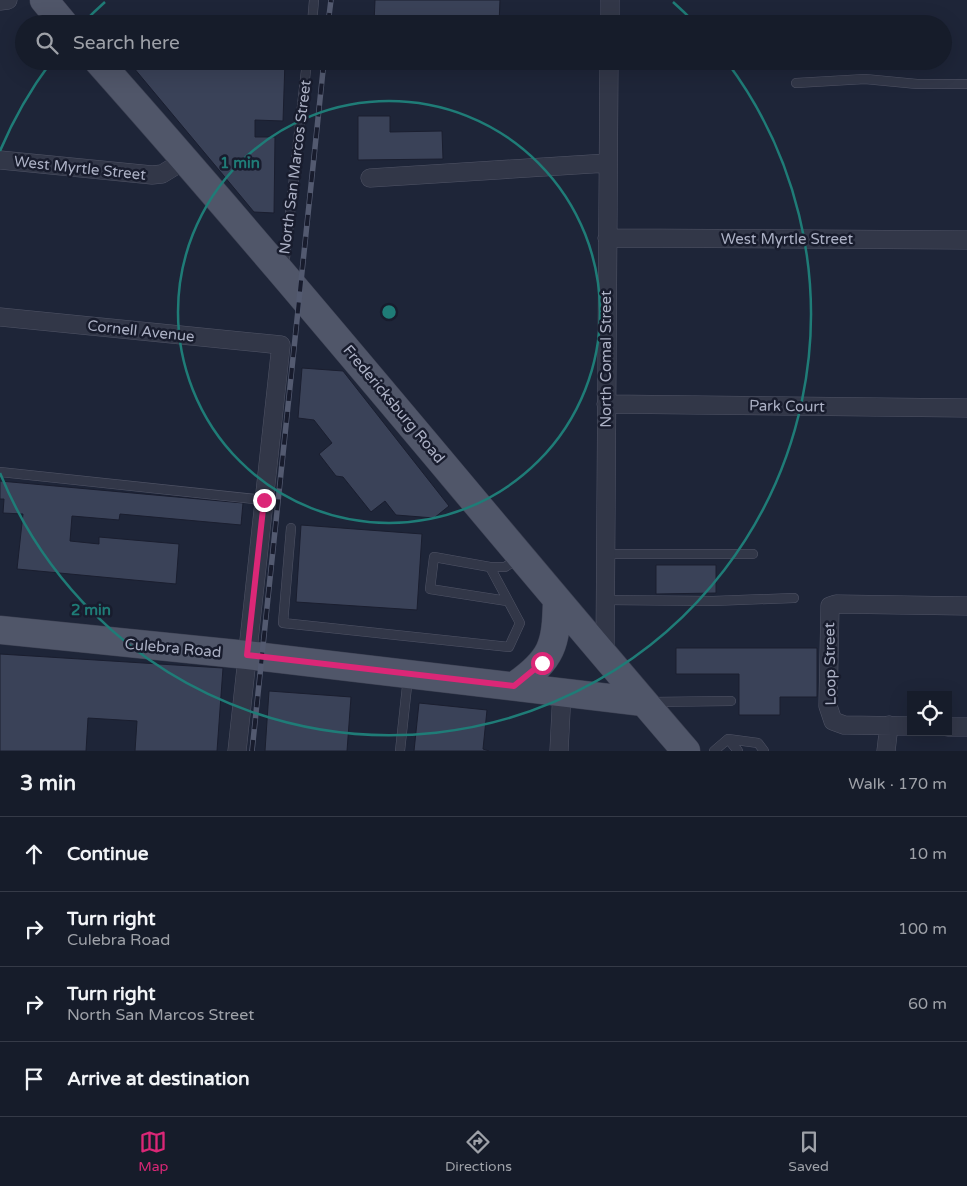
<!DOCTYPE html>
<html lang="en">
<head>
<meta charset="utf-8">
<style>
	:root { --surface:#161c2a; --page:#232936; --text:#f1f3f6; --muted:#9ea1a8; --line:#353a47; --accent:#db2777 }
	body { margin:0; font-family:"Varela Round",sans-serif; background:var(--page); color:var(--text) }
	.controls { position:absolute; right:15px; bottom:15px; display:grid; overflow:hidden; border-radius:0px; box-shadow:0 5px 20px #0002 }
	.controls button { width:45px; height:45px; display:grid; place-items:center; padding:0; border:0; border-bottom:1px solid var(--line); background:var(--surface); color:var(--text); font:25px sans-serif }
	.stop { position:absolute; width:15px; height:15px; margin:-11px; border:4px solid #db2777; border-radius:50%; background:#fff }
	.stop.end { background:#db2777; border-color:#fff; box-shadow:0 1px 5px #0008 }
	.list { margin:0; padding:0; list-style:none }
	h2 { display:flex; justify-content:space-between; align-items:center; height:65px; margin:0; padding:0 20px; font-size:21px }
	h2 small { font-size:16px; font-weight:400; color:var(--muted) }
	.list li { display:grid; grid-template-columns:32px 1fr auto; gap:15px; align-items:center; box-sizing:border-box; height:75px; padding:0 20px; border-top:1px solid var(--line) }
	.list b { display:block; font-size:19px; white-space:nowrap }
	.list p { margin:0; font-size:16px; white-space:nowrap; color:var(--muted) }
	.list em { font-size:16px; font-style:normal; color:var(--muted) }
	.icon { flex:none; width:28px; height:28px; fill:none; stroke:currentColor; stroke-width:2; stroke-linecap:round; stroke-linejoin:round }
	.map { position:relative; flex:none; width:967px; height:751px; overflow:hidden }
	.search { position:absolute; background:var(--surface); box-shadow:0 5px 20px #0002; left:15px; right:15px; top:15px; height:55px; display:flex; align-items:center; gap:12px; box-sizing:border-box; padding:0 18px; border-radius:28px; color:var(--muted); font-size:19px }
	.sheet { height:365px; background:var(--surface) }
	nav { display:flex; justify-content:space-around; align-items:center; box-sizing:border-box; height:70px; border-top:1px solid var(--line); background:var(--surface); font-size:14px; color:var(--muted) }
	nav a { display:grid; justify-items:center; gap:2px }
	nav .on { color:var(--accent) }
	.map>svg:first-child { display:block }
	.building { fill:#3a4258; stroke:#1a1e2f }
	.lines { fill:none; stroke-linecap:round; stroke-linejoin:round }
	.lane-casing { stroke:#505466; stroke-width:10 }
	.street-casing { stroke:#505466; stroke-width:19 }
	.primary-casing { stroke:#3c4052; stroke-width:29 }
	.lane { stroke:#323748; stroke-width:9 }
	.street { stroke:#323748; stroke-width:18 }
	.primary { stroke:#505669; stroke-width:28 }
	.rail-casing { stroke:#535a70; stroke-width:5.5 }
	.rail { stroke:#181c2d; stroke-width:4; stroke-dasharray:11; stroke-linecap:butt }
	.route { stroke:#db2777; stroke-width:6 }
	.ring { fill:none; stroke:#1f7c77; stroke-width:2.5 }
	.labels { text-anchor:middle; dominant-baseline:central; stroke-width:5; stroke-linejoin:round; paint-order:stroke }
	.street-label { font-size:15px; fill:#acb1c5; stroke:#181c2d }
	.centre { fill:#1f7c77; stroke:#181c2d; stroke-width:2.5 }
	.ring-label { font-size:15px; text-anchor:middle; font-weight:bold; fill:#1f7c77; stroke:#181c2d; stroke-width:5; stroke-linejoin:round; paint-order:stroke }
</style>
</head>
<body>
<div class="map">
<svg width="967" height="751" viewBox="0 0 967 751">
	<rect width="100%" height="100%" fill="#1e2538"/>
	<!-- building -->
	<path class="building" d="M375 0H500L499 24H374Z
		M128 61H285L283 121 255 120V137H275L274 213 254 212Z
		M358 116H390V132L442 131 443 159 358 160Z
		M302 368 343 371 449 506 434 518 396 515 385 501 371 512 343 477 336 476 319 454 332 443 314 420 298 418Z
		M0 481 243 503 241 525 120 514 119 520 72 516 70 541 99 544V537L179 544 176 584 17 569 23 514 3 513 4 499H0Z
		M301 525 422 534 417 610 296 602Z
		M656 565H716V593L656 594Z
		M676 648H817V697H780V715H739V674H676Z
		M0 654 223 668 217 751H135L137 721 88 718 86 751H0Z
		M269 691 351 697 347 751H265Z
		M419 703 487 710 483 749 489 751H414Z"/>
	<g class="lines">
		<!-- lane casing -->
		<g class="lane-casing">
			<path id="lane" d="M312 24 314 0
				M796 83 865 79 917 84H967
				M284 267 307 61
				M0 472 264 500
				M291 528 283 623 509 647 520 623 490 567
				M605 554H753
				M604 600 713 601 794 598
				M507 601 430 589 434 557 490 567H505L519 558
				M651 702 731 701
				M728 739 738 751
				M400 751 408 677
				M714 751 728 739 758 743 764 751"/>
		</g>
		<!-- street casing -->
		<g class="street-casing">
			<path id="street" d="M0 1 8 0
				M610 24V0
				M0 160 152 175 162 174 185 160
				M370 178 607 163
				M607 238 967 240
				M0 317 281 345 237 751
				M606 404 967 408
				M605 657 609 61
				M911 726 844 725 833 721 828 706 830 606 836 604 967 606
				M948 727H967
				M559 751 562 691
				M886 751 889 725"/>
		</g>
		<!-- primary casing -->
		<g class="primary-casing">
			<path id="primary" d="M44 0 64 24
				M98 61C299 287 489 522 686 751
				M0 630 247 655 643 702
				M514 686C553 659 556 645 557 600"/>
		</g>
		<!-- lane -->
		<use href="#lane" class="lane"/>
		<!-- street -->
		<use href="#street" class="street"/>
		<!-- primary -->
		<use href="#primary" class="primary"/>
		<!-- rail casing -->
		<g class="rail-casing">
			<path id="rail" d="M328 24 331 0
				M252 751 324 61"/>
		</g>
		<!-- rail -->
		<use href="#rail" class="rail"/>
	</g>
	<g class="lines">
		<!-- route -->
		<path class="route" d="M264 500 247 655 514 686 542 663"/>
	</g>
	<!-- distance rings -->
	<g class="ring">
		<circle cx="389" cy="312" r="211"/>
		<path d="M0 151A421 421 0 0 1 51 62M84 22A421 421 0 0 1 105 2M673 2A421 421 0 0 1 694 22M727 62A421 421 0 1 1 0 473"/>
	</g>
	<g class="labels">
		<!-- street labels -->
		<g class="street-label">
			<text transform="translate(295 167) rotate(-83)">North San Marcos Street</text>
			<text transform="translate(80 168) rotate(6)">West Myrtle Street</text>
			<text x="787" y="239">West Myrtle Street</text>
			<text transform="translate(141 331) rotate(6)">Cornell Avenue</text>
			<text transform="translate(606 359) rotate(-90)">North Comal Street</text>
			<text transform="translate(394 404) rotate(50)">Fredericksburg Road</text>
			<text transform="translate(787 406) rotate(1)">Park Court</text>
			<text transform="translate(173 648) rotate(5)">Culebra Road</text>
			<text transform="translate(830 664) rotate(-91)">Loop Street</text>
		</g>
	</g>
	<circle cx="389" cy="312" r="8" class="centre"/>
	<g class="ring-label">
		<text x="240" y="168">1 min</text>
		<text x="91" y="615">2 min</text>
	</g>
</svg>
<div class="controls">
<button><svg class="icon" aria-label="locate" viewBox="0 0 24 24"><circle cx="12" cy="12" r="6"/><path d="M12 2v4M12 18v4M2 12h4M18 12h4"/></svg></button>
</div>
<div class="stop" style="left:542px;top:663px"></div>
<div class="stop end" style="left:264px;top:500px"></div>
<div class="search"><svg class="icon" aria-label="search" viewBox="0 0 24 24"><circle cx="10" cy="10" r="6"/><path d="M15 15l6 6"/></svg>Search here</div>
</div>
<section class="sheet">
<h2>3 min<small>Walk · 170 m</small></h2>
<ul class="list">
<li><svg class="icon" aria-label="ahead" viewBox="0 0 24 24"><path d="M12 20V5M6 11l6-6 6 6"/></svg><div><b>Continue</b></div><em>10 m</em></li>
<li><svg class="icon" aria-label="right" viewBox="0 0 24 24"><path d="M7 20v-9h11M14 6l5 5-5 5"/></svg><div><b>Turn right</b><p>Culebra Road</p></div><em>100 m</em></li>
<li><svg class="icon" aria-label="right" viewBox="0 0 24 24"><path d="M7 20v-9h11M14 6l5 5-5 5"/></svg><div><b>Turn right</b><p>North San Marcos Street</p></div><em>60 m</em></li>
<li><svg class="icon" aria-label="arrive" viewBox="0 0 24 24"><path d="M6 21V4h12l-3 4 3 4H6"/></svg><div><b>Arrive at destination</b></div></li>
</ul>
</section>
<nav>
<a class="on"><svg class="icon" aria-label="map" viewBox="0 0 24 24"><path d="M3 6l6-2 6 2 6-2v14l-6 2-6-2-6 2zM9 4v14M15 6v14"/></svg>Map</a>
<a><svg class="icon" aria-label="directions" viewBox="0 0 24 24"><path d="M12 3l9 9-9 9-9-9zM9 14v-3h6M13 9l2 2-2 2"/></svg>Directions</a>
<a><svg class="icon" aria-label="saved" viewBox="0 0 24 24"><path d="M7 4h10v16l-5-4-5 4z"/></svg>Saved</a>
</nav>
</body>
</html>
